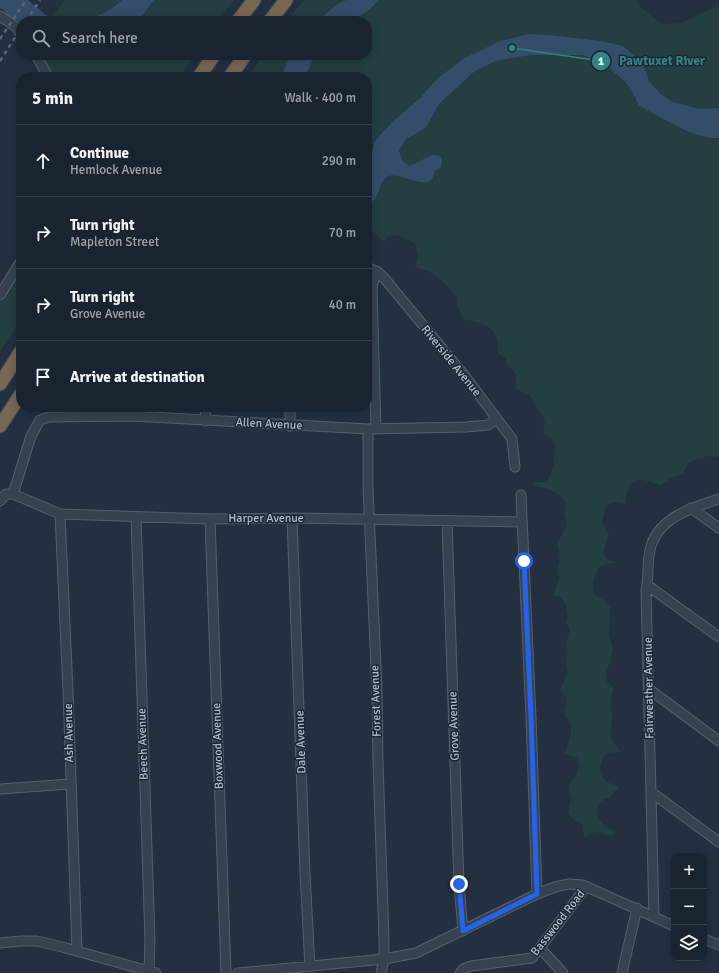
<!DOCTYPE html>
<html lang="en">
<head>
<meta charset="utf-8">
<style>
	:root { --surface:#1a2430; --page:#27303c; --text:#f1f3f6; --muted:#9fa4ab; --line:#38414c }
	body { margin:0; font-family:Signika,sans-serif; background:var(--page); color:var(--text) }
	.controls { position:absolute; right:12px; bottom:12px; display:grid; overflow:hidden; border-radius:8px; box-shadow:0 2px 10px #0003 }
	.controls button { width:36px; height:36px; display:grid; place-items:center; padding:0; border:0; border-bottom:1px solid var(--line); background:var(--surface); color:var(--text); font:20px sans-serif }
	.stop { position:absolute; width:12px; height:12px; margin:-9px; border:3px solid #2563eb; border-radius:50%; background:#fff }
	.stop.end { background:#2563eb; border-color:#fff; box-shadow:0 1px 4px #0008 }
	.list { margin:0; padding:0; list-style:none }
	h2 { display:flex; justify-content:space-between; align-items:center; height:52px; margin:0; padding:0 16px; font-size:17px }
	h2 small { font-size:13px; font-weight:400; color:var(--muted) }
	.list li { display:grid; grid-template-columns:26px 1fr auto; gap:12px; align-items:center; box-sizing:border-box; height:72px; padding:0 16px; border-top:1px solid var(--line) }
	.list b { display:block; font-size:15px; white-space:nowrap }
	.list p { margin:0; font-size:13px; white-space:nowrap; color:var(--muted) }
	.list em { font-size:13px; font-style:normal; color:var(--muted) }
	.icon { flex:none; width:22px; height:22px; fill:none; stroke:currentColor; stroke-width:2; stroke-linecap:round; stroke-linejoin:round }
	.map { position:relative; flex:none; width:719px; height:973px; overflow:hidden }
	.search { position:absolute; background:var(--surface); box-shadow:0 2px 10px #0003; left:16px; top:16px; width:356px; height:44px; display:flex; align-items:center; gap:10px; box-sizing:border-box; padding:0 14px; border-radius:16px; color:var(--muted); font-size:15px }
	.panel { position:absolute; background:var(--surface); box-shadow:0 2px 10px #0003; left:16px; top:72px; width:356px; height:340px; border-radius:16px }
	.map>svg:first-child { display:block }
	.green { fill:#243f41 }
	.water { fill:#344d69 }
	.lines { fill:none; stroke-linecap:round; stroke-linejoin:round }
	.minor-casing { stroke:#54606e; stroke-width:11 }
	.highway-casing { stroke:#414d5b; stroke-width:15 }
	.minor { stroke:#364250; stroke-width:9 }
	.highway { stroke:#776753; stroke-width:13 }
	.rail { stroke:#586677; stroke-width:2.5; stroke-dasharray:4 4; stroke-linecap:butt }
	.route { stroke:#2563eb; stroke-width:5 }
	.labels { text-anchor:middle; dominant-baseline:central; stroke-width:3; stroke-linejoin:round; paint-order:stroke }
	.street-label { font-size:12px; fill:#b2bdcb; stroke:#1b2735 }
	.leader { fill:none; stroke:#308481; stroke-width:1.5 }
	.callout-dot { fill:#308481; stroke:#1b2735; stroke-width:1.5 }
	.mark-label { font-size:12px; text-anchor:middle; font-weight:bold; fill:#fff }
	.callout-label { font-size:13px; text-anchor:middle; font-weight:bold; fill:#308481; stroke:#1b2735; stroke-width:3; stroke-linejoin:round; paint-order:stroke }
</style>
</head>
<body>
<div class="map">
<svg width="719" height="973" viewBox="0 0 719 973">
	<rect width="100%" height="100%" fill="#223040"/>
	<!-- green -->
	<path class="green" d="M65 0H122L111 9 86 21H53L51 16 57 11Z
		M154 0H234L218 21H137L143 15Z
		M304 0H346L336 5 317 21H287Z
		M379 0H637L640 7 662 24 681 23 719 5V108L699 109 671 101 660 93 649 81 643 63 623 46 602 41 549 35 528 34 509 38 420 98 391 123 374 142 371 159 367 164V77H303L308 70 315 55H367V21H354L370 9Z
		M36 55H60L67 58 92 57 98 55H194L180 77H48Z
		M263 55H291L280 77H247Z
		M531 55H583L604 64 622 79 631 89 639 106 713 139 719 138V457L706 456C701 461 699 458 694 460 688 462 685 469 683 474 678 474 665 481 661 485L640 479 631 482 626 496V504L613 502 606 506 602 523 609 533 603 553 607 559 614 562V563C610 564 604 564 601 566 594 572 592 586 593 594L604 600 606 604 610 607 609 635 613 648 611 658V661C607 668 605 674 607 682L614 687C612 698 608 705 613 716 610 731 608 739 620 750V752L607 753C600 762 596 774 607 782 611 784 615 784 619 787L610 798 604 799 598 804 597 818 607 828 615 831V834L610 836 596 832 591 833 586 837 584 838 583 825 572 819 568 813 571 799 569 789V784L576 776 579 767 577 758 565 753 571 735V723L564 715 567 699 560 690 568 671 566 661 568 651 566 644 570 629 566 622 568 616 566 605 561 598 554 595 559 578 557 570 560 557 557 544 567 525 564 514 566 503C558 490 546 488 533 486L536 482C541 482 545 483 548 479 553 473 558 446 552 439 550 437 546 436 543 434L545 422 543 416 536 408 530 395 515 389C517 375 518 374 507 365L506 358 498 354C500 327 485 323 462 319L461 314 457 307 458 298C445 285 434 269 415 268L418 255 415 243 396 235 389 236 384 242 375 233 367 230V205C382 200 377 181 388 176 400 172 412 183 422 183 426 182 431 179 434 178L435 171 432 155 409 166 403 161 399 151 406 139 426 128 439 104 475 71 496 61Z
		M21 260V320L0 352V294Z"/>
	<!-- water -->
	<path class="water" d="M0 0H28L46 15 51 17 53 21H21V23C17 19 11 20 6 16L4 10 0 8Z
		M122 0H154L143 15 137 21H86L111 9Z
		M346 0H379L370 9 354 21H317L336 5Z
		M528 34 549 35 602 41 623 46 643 63 649 81 660 93 671 101 699 109 719 108V138C693 140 663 117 639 106L631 89 622 79 604 64 583 55H531L496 61 475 71 439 104 426 128 406 139 399 151 403 161 409 166 432 155 440 156 442 160 441 167 435 171C431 196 404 172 389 176 377 180 382 200 367 205V164L371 159 374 142 391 123 420 98 438 78 465 58 500 41Z
		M291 55H315L308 70 303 77H280Z"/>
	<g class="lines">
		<!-- minor casing -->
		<g class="minor-casing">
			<path id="minor" d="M0 16 16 27 21 34
				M36 55 48 77
				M367 267 378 272 385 279 464 375 512 439 515 467
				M0 295 21 261
				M205 421 206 407
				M290 426V407
				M368 429V488L377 690 378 762 384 940V959L381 973
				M376 429 372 288 375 274 378 272
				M13 494 31 436 40 420 49 417 132 416 368 429 466 427 488 425 497 419
				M521 495 531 717 537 894
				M0 501 6 494H13L60 514 210 519 292 518 522 522
				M691 508 719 528
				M60 514 68 691 77 951
				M136 517 150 940 149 971
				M292 518 305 873 310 967
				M210 519 226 973
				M447 521 459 884 463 931
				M647 585 719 637
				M649 689 719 741
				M0 789 70 784
				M651 792 719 842
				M654 917 646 590C649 577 647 563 650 550 657 518 691 508 719 499
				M704 939 719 945
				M0 943 21 941H37L62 947 156 973
				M540 948 563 973
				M238 973 384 959 416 953 537 894 555 887 569 884 583 885 674 926
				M460 973 463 969 471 966 532 958 586 887
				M622 973 637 908"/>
		</g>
		<!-- highway casing -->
		<g class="highway-casing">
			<path id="highway" d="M238 21 254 0
				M270 21 286 0
				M199 77 214 55
				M230 77 245 55
				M0 384 21 351
				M0 426 21 394"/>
		</g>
		<!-- minor -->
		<use href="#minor" class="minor"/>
		<!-- highway -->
		<use href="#highway" class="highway"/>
		<!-- rail -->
		<path class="rail" d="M26 21 40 0
			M0 39 26 0
			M0 61 21 28"/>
	</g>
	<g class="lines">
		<!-- route -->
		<path class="route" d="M459 884 463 931 537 894 531 716 524 561"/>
	</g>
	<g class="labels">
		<!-- street labels -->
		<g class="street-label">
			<text transform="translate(451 361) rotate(51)">Riverside Avenue</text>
			<text transform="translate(269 424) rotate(3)">Allen Avenue</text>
			<text x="266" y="518">Harper Avenue</text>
			<text transform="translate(649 688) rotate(-91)">Fairweather Avenue</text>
			<text transform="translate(376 701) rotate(-92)">Forest Avenue</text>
			<text transform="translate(454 726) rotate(-92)">Grove Avenue</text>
			<text transform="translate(69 733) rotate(-91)">Ash Avenue</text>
			<text transform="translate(301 742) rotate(-92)">Dale Avenue</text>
			<text transform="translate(143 744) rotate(-92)">Beech Avenue</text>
			<text transform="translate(218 746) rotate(-92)">Boxwood Avenue</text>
			<text transform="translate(558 923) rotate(-52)">Basswood Road</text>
		</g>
	</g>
	<!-- callouts -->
	<path class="leader" d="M512 48L601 61"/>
	<g class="callout-dot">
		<circle cx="512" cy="48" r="4"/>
		<circle cx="601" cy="61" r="10"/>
	</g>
	<g class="mark-label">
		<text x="601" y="65">1</text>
	</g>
	<g class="callout-label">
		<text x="662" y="65">Pawtuxet River</text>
	</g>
</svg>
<div class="controls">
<button>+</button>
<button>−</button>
<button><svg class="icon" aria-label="layers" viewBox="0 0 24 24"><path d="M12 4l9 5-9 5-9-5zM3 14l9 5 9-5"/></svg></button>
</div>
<div class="stop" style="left:524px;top:561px"></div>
<div class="stop end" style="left:459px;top:884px"></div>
<div class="search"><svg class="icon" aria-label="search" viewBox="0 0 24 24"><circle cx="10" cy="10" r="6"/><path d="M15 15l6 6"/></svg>Search here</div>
<section class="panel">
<h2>5 min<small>Walk · 400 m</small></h2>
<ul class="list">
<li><svg class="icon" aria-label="ahead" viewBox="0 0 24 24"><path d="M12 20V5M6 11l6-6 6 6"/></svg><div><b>Continue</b><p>Hemlock Avenue</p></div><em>290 m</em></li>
<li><svg class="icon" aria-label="right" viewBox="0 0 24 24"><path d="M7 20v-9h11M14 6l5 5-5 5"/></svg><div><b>Turn right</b><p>Mapleton Street</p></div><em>70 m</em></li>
<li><svg class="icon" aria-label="right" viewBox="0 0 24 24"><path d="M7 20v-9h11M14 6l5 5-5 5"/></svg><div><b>Turn right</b><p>Grove Avenue</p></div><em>40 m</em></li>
<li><svg class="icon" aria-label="arrive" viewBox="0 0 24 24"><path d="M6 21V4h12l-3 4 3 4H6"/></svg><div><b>Arrive at destination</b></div></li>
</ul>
</section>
</div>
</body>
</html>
